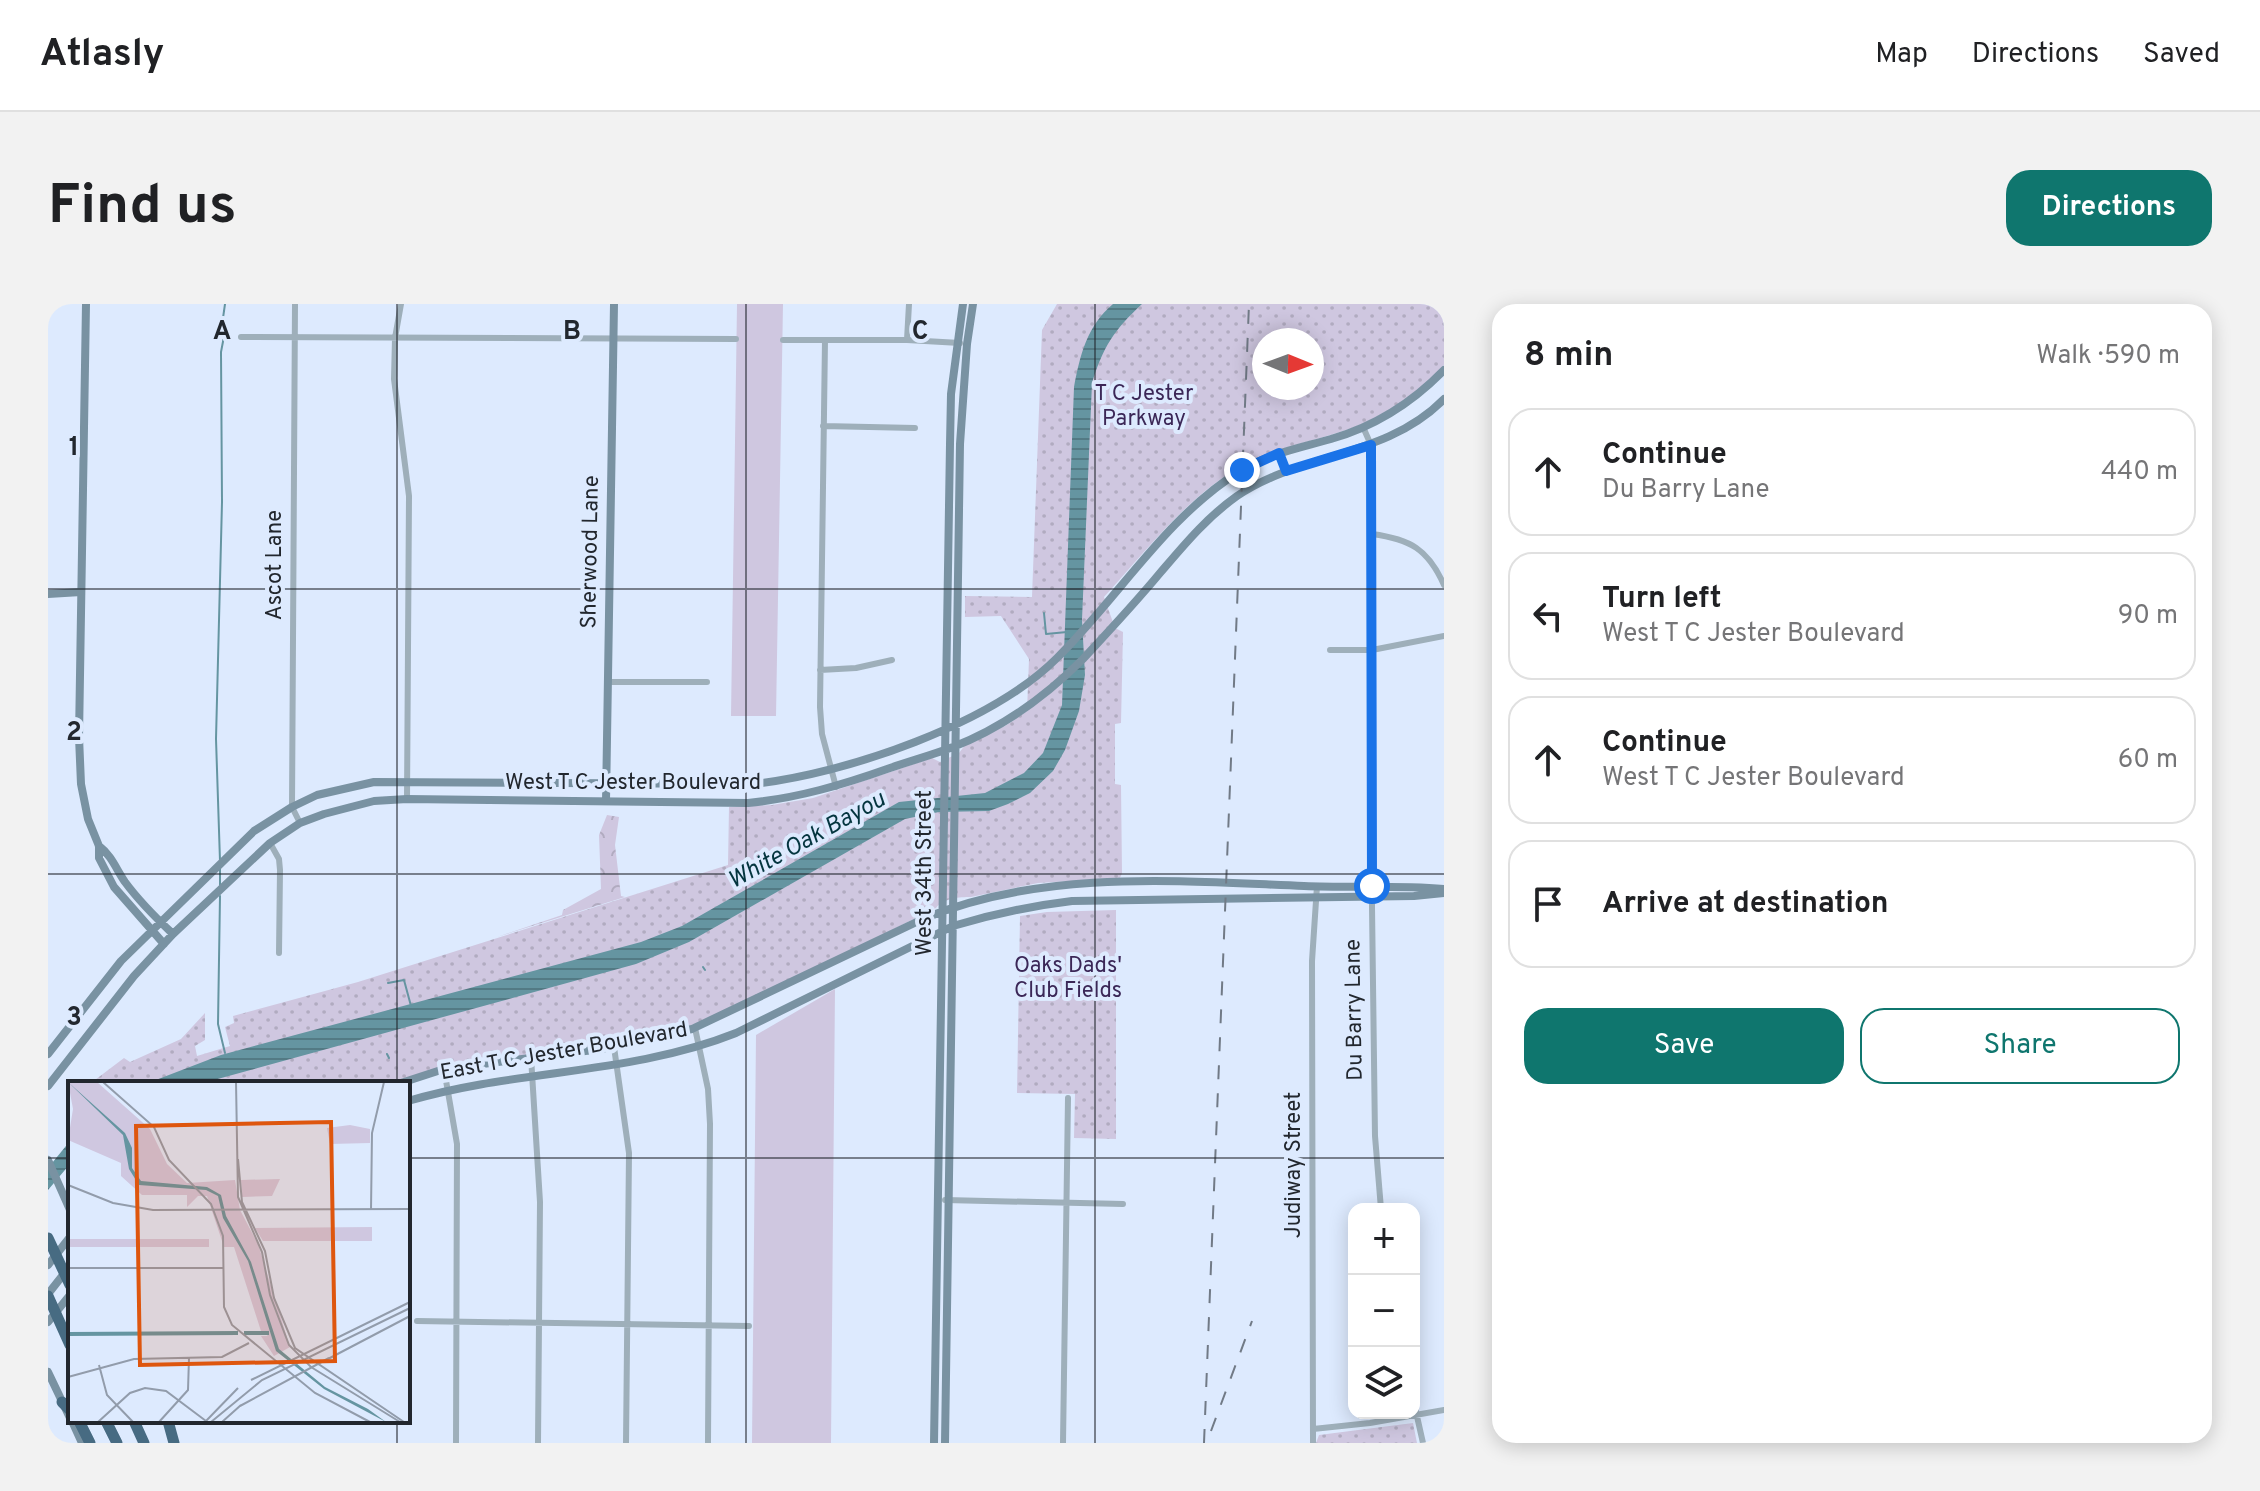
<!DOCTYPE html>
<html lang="en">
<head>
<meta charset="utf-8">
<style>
	:root { --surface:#fff; --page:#f2f2f2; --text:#202124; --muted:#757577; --line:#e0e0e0; --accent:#0f766e }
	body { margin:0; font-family:Overpass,sans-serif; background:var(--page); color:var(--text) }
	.controls { position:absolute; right:24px; bottom:24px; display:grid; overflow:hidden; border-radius:16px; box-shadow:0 4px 20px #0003 }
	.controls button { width:72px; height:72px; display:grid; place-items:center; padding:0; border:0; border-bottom:2px solid var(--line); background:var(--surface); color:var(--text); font:40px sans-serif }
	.compass { position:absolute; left:1204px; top:24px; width:72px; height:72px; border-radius:50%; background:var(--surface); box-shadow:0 4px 20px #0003; rotate:91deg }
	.stop { position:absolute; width:24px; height:24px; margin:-18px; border:6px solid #1a73e8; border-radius:50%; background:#fff }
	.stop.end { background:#1a73e8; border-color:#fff; box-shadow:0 2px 8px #0008 }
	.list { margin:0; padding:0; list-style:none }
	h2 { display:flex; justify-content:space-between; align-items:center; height:104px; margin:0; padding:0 32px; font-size:34px }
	h2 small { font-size:26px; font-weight:400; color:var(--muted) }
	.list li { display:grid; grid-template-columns:52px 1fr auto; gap:24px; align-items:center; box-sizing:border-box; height:128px; margin:0 16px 16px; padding:0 16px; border:2px solid var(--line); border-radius:24px }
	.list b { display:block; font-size:30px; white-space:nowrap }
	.list p { margin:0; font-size:26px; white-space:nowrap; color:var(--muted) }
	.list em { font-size:26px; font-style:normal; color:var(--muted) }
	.actions { display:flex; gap:16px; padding:24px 32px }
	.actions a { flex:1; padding:18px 0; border:2px solid var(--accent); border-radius:24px; text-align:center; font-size:28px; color:var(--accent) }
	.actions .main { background:var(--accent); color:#fff }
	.icon { flex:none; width:44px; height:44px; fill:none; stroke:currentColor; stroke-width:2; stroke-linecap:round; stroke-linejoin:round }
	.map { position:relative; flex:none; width:1396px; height:1139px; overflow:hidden; border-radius:24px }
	header { display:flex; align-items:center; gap:48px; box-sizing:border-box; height:112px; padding:0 40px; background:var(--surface); border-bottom:2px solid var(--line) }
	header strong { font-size:38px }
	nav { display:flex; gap:44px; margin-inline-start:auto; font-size:28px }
	.intro { display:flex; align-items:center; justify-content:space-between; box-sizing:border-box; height:192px; padding:0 48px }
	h1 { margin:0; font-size:56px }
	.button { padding:20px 36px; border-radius:24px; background:var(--accent); color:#fff; font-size:28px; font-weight:700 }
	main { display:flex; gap:48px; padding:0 48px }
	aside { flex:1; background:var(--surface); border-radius:24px; box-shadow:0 4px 20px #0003 }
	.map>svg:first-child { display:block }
	.grass { fill:#cfc7e0 }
	.forest { fill:url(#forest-crowns) }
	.park { fill:url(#park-dots); fill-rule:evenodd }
	.water { fill:url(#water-rules) }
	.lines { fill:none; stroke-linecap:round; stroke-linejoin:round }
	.stream { stroke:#6595a1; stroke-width:2 }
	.street { stroke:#9eafba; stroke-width:6 }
	.secondary { stroke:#7992a2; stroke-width:8 }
	.highway { stroke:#476b82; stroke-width:11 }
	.rail { stroke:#717a86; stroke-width:2; stroke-dasharray:14 14; stroke-linecap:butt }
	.route { stroke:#1a73e8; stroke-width:10 }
	.grid { fill:none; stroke:#22272e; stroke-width:2; stroke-opacity:0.55 }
	.labels { text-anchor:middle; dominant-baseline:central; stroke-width:8; stroke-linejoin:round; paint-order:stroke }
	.park-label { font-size:22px; fill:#3b2757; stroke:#ddeafe }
	.street-label { font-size:22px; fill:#22272e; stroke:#ddeafe }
	.water-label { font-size:24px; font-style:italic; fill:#04353f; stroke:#ddeafe }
	.inset-river { fill:none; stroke:#6595a1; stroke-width:4 }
	.inset-road { fill:none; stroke:#929cab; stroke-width:2 }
	.view { fill:#de560e; fill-opacity:0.15; stroke:#de560e; stroke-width:4 }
	.inset-edge { fill:none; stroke:#22272e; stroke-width:4 }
	.grid-label { font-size:26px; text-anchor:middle; font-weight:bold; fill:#22272e; stroke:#ddeafe; stroke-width:8; stroke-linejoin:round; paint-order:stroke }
</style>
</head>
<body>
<header>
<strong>Atlasly</strong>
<nav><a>Map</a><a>Directions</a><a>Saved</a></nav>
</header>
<div class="intro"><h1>Find us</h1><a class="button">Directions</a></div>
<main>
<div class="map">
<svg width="1396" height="1139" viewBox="0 0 1396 1139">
	<defs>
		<pattern id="forest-crowns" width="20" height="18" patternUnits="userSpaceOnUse" patternTransform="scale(2)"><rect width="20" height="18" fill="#cfc7e0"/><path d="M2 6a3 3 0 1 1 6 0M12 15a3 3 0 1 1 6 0" fill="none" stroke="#b1abc0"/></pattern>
		<pattern id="park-dots" width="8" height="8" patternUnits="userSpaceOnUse" patternTransform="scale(2)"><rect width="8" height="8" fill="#cfc7e0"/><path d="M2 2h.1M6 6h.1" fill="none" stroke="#b1abc0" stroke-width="1.8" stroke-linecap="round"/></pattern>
		<pattern id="water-rules" width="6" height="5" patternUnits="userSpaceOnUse" patternTransform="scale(2)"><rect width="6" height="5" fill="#6595a1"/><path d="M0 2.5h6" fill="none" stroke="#537a84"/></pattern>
	</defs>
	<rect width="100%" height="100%" fill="#ddeafe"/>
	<!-- grass -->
	<path class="grass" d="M689 0H735L728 412H683Z
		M787 685 783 1139H704L708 731Z"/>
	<!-- forest -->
	<path class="forest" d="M559 511 571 513 567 541 573 592 577 593 449 633 514 611 515 606 553 585 551 531Z"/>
	<!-- park -->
	<path class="park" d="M1009 0H1396V61C1370 89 1337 112 1301 125 1266 137 1231 143 1197 160 1140 191 1099 246 1056 293L1067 324 1075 328 1073 419 1067 420V480L1073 481 1074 569 1072 574 990 579 923 593C912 593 895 594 888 604L681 707 641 722 589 735 382 768 343 779H43L76 754 82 758 133 735 157 709V736L147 742 149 752 182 742 177 723 186 719 185 712 310 678 680 561 681 503 724 501 765 494 884 454 892 458 911 449 917 441 957 422 979 407 981 355 953 312 917 313V292L984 293 994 26ZM1216 36H1264V84H1216Z
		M1068 606V835L1026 834 1027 790 969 789 972 612 999 608Z
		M1365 1119 1369 1139H1268L1271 1131Z"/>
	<!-- water -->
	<path class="water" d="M1065 0H1094C1066 26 1055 43 1044 79L1034 316 1037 371 1031 407 1017 446 1005 467 982 489 960 500 941 507 891 508 857 515 641 638 588 660 155 779H100L173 751 593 638 634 622 851 498 937 489 976 469 995 449 1014 401 1026 83C1032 51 1039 22 1065 0Z
		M22 837V860L0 886V864Z"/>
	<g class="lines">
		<!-- stream -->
		<path class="stream" d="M996 309 998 330 1019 328
			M172 557 168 435 174 198 173 48 178 22 175 14 177 0
			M172 564V581
			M172 592 170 720 177 749
			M655 663 657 666
			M340 679 356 676 363 702
			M339 750 341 754"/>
		<!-- street -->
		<path class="street" d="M247 0 244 503 252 519
			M353 0 347 34 346 75 361 192 359 495
			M193 33 688 35
			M735 36H859L912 39
			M777 36 772 403 774 430 788 483
			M859 36 861 0
			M775 122 867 124
			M1315 123 1323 141 1324 603 1327 832 1333 905
			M1324 230C1362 235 1380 245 1396 281
			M1282 346H1324L1396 332
			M772 366 808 364 844 356
			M559 378H659
			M222 539 231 555 232 566 231 649
			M647 724 660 785 662 820 660 1139
			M566 743 581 849 578 1139
			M483 753 492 898 490 1139
			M396 765 409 840 408 1139
			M897 896 1075 900
			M369 1017 701 1022
			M1366 1099 1375 1139
			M1265 1125 1322 1119 1396 1106
			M1015 1139 1020 794
			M1265 1139 1264 657 1269 582"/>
		<!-- secondary -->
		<path class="secondary" d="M38 0 31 433 33 480 40 515 51 542V554L66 583 116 640
			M0 290 33 288
			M558 497 566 0
			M51 542C64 552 68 565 77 578 91 597 108 614 125 630
			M0 750 73 657 206 527 244 503 269 491 326 478 705 480C798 470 943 420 1009 354 1071 293 1117 214 1192 167 1220 150 1252 144 1283 135 1328 122 1364 99 1396 66
			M353 779 396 765 553 745 644 725 877 614C997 565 1130 577 1256 582 1303 584 1349 581 1396 585
			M0 782 86 672 125 630 222 539 252 519 276 510 326 497 359 495 700 499C750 494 794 481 842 464 862 457 884 451 905 443 954 424 998 392 1035 355 1061 327 1088 298 1112 269 1136 241 1158 214 1189 192 1254 148 1338 154 1396 95
			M360 797C468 765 583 771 688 729L905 622C945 610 982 602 1024 597L1366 592 1396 589
			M0 856 22 906
			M0 961 22 933
			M0 990 22 962
			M0 1018 22 991
			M0 1068 22 1114
			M24 1117 34 1139
			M886 1139 902 140 903 90 915 0
			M897 1139 912 140 919 40 925 0"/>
		<!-- highway -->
		<path class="highway" d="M0 934 22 981
			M0 992 22 1041
			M14 1098 22 1106
			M31 1117 42 1139
			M58 1117 69 1139
			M86 1117 96 1139
			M120 1117 126 1139"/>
		<!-- rail -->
		<path class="rail" d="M1163 1127 1204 1017
			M1156 1139 1201 0"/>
	</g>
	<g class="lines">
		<!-- route -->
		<path class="route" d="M1194 166 1231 149 1238 167 1323 141 1324 582"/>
	</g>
	<!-- grid -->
	<path class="grid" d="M349 0V779M698 0V1139M1047 0V1139M0 285H1396M0 570H1396M0 854H22M360 854H1396M349 1117V1139"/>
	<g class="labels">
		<!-- park labels -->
		<g class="park-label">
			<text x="1096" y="90">T C Jester<tspan x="1096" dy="25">Parkway</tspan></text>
			<text x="1020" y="662">Oaks Dads'<tspan x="1020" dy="25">Club Fields</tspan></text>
		</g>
		<!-- street labels -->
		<g class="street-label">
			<text transform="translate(543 248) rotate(-89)">Sherwood Lane</text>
			<text transform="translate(227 261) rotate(-90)">Ascot Lane</text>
			<text x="585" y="479">West T C Jester Boulevard</text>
			<text transform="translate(877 569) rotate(-90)">West 34th Street</text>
			<text transform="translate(1307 706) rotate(-91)">Du Barry Lane</text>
			<text transform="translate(516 748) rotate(-10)">East T C Jester Boulevard</text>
			<text transform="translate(1246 861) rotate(-90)">Judiway Street</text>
		</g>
		<!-- water labels -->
		<g class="water-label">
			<text transform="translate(759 537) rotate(-29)">White Oak Bayou</text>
		</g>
	</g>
	<!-- overview -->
	<g transform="translate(20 777)">
		<rect width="342" height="342" fill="#ddeafe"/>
		<path d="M304 146V160H195L187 147ZM0 158H141V166H0Z" fill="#cfc7e0"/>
		<path d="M0 1H29L82 48 99 83 119 102 167 99 172 129 190 163 222 266 206 275 193 255H200L193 250 166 166H156L139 115H130L119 126V114H74L53 95V82L0 59 5 28ZM282 44 302 48V62L262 63 259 47ZM212 98 204 115 174 116 173 99Z" fill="#cfc7e0"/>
		<path d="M0 1 57 52 64 67V87L73 100 139 106 153 114 158 135 183 181 211 268 257 306 300 328 318 341 256 308 208 270 180 180 155 137 150 115 138 109 71 104 61 88 55 54Z" fill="#6595a1"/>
		<path class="inset-river" d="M176 252H201M0 253 170 252"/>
		<path class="inset-road" d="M35 1 86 46 101 79 143 123 155 155 156 226 164 244 247 312 302 341M168 1 170 116 194 171 202 214 221 264 243 286 332 341M170 78 174 121 197 170 206 217 227 267 336 341M0 104 45 122 85 129 342 128M303 129 304 52 316 1M0 187H156M260 278 342 235M31 284 39 314 65 341M0 296 66 278 154 276 181 262M183 299 342 221M172 325 261 277M30 341 62 312 77 307 98 310 138 340M91 341 120 309 121 277M137 341 170 307M143 341 194 299 342 227M154 341 173 324"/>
		<path class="view" d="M263 41 267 280 72 284 68 45Z"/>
		<rect width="342" height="342" class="inset-edge"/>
	</g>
	<g class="grid-label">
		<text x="174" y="35">A</text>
		<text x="524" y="35">B</text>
		<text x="872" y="35">C</text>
		<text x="26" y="151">1</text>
		<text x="26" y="436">2</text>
		<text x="26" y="721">3</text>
	</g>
</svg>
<div class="controls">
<button>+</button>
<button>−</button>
<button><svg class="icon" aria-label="layers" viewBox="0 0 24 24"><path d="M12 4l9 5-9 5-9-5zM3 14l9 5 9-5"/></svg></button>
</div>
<svg class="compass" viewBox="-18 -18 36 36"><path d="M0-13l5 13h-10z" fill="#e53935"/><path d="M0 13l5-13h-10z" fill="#757577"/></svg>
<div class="stop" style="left:1324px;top:582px"></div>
<div class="stop end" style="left:1194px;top:166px"></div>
</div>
<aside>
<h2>8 min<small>Walk · 590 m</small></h2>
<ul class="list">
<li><svg class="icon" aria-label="ahead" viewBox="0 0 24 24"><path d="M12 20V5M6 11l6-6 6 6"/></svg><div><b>Continue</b><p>Du Barry Lane</p></div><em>440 m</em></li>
<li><svg class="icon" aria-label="left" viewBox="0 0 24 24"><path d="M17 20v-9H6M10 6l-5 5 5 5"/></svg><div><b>Turn left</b><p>West T C Jester Boulevard</p></div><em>90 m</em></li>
<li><svg class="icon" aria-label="ahead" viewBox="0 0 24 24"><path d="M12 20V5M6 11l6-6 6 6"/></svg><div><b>Continue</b><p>West T C Jester Boulevard</p></div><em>60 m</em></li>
<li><svg class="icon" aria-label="arrive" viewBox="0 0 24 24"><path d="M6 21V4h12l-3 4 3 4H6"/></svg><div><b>Arrive at destination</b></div></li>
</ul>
<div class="actions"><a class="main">Save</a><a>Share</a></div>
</aside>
</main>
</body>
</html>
